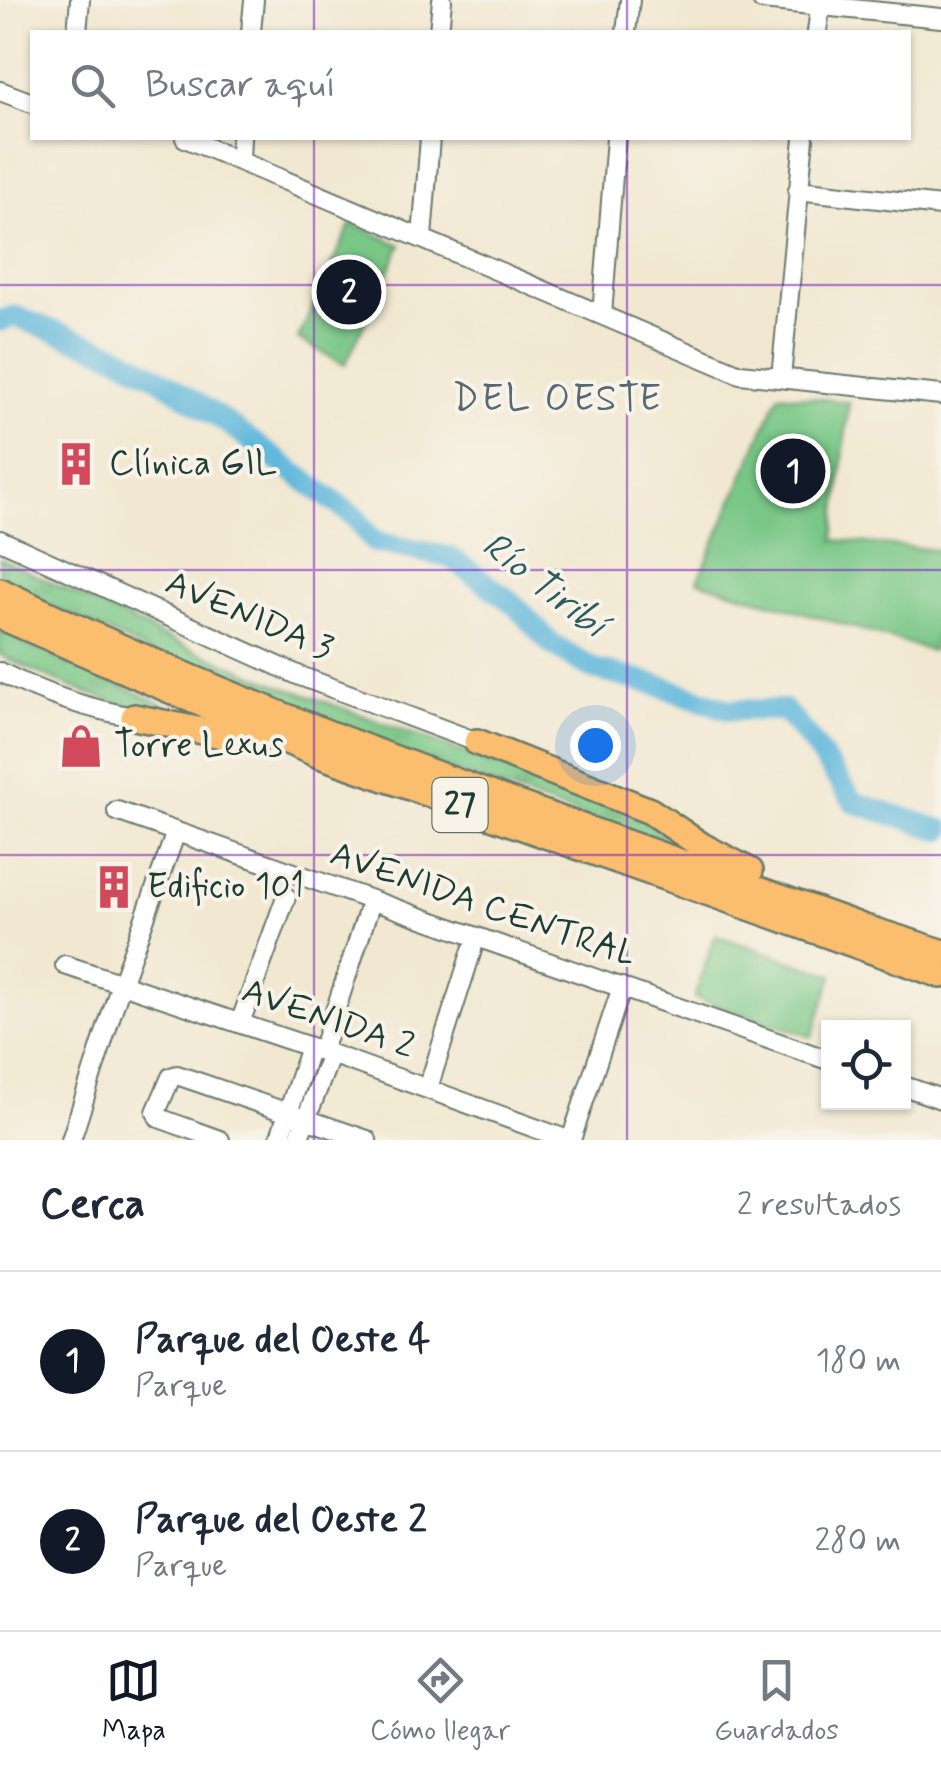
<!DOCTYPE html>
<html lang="es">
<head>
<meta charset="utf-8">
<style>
	:root { --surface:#fff; --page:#f2f2f3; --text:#1f2937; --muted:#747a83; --line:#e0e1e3; --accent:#111827 }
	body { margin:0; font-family:Mynerve,sans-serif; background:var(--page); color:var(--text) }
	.controls { position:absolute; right:30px; bottom:30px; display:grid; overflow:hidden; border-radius:0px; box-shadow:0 2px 8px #0004 }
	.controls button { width:90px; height:90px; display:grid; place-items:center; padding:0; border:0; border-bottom:2px solid var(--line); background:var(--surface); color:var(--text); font:50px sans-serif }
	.you { position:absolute; left:595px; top:745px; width:35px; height:35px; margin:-25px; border:8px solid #fff; border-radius:50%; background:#1a73e8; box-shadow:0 0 0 15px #1a73e833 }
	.badge { display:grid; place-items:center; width:65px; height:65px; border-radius:50%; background:var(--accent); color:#fff; font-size:32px; font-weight:700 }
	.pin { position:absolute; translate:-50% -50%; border:5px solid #fff; box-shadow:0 2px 10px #0006 }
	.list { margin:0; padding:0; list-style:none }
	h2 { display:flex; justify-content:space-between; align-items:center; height:130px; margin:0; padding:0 40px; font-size:42px }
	h2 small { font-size:32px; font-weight:400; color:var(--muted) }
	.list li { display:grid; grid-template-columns:65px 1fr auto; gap:30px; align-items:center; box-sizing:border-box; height:180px; padding:0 40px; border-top:2px solid var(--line) }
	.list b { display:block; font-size:38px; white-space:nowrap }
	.list p { margin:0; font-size:32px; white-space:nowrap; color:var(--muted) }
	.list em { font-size:32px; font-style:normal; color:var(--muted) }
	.icon { flex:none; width:55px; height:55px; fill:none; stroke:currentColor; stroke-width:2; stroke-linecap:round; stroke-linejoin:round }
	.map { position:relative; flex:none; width:941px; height:1140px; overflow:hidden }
	.search { position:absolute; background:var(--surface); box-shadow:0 2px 8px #0004; left:30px; right:30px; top:30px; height:110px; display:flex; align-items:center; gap:25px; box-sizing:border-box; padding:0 35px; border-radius:0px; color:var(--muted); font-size:38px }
	.sheet { height:490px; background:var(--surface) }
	nav { display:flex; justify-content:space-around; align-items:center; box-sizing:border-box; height:140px; border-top:2px solid var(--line); background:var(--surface); font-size:28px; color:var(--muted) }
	nav a { display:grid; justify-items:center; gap:5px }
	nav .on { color:var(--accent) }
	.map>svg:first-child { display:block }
	.grass { fill:url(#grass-tufts); stroke:#4c825e; stroke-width:2.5 }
	.park { fill:#79c787; stroke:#4c825e; stroke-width:2.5 }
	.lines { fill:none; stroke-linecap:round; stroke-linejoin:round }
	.river { stroke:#5fb7dc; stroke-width:22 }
	.minor-casing { stroke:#69796b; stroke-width:22 }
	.highway-casing { stroke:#69796b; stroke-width:30 }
	.minor { stroke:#fff; stroke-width:18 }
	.highway { stroke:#fbbd6e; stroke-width:25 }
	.grid { fill:none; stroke:#7b2cbf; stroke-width:2.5; stroke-opacity:0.55 }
	.labels { text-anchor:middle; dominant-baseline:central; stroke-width:8; stroke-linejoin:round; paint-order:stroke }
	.shield { fill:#f7f3e8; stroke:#60746a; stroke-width:2.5 }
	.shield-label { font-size:32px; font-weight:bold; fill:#1f3d34 }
	.poi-label { font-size:35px; fill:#1f3d34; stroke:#f7f3e8; text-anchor:start }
	.street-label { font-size:35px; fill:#1f3d34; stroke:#f7f3e8 }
	.neighbourhood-label { font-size:38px; letter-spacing:2.5px; fill:#586973; stroke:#f7f3e8 }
	.water-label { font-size:38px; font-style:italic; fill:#2f5c5e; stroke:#f7f3e8 }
</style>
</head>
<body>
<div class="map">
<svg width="941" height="1140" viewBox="0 0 941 1140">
	<defs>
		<pattern id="grass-tufts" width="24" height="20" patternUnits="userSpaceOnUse" patternTransform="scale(2.5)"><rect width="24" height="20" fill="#79c787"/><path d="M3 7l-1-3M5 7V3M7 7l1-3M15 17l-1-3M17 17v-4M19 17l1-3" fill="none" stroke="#63a36f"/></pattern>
	</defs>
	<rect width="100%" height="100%" fill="#f7f3e8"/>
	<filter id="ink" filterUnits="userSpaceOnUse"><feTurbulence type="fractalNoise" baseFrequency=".01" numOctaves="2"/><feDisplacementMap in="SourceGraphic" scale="20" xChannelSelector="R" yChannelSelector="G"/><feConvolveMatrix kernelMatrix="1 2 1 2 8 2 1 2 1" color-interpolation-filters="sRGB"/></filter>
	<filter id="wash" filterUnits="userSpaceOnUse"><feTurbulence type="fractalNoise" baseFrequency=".0048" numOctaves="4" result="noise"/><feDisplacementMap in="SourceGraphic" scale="40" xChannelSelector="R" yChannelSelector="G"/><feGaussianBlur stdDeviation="2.25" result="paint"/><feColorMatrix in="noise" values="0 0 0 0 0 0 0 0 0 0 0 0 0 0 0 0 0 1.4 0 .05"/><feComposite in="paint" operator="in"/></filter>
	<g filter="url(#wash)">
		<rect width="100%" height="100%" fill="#f2e8d1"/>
		<!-- grass -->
		<path class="grass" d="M0 558 184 646 268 681 520 773 538 775 650 824 680 847 672 848 259 703 0 583Z
			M0 630 38 650 193 717C125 712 60 684 0 655Z"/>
		<!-- park -->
		<path class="park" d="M351 224 401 245 345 365 298 339Z
			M779 394 849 402 834 540 937 550 941 611 932 651 698 581Z
			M715 935 833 975 812 1037 694 998Z"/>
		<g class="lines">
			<!-- river -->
			<path class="river" d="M0 321 14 316 115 354 154 375 227 423 355 517 374 542 450 557 513 603 551 644 593 669 661 686 730 710H784L810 740 854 802 941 830"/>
		</g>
	</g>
	<g filter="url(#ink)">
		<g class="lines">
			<!-- minor casing -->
			<g class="minor-casing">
				<path id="minor" d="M762 0 941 18
					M77 32 80 0
					M251 32 254 0
					M439 32 442 0
					M626 32 630 0
					M817 32 821 0
					M0 91 32 103
					M185 138 740 374 941 395
					M240 159 241 138
					M798 190 941 206
					M422 237 430 138
					M602 315 616 138
					M781 378 804 138
					M0 540 300 676 477 742
					M0 672C41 693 88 709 134 717
					M117 811 828 1060
					M65 965 331 1054 568 1140
					M240 1023 286 897
					M322 1051 368 911
					M904 1086 941 1099
					M428 1088 472 950
					M71 1140 121 984 176 832
					M220 1140 159 1118 156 1112 171 1077 177 1075 367 1140
					M279 1140 310 1047
					M298 1140 331 1054
					M571 1140 622 987"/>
			</g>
			<!-- highway casing -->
			<g class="highway-casing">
				<path id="highway" d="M0 591C277 727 572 822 862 927L941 952
					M0 616 317 754 941 975
					M134 717 256 742
					M477 742 650 811 702 846 750 871"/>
			</g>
			<!-- minor -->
			<use href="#minor" class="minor"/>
			<!-- highway -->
			<use href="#highway" class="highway"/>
		</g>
	</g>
	<!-- grid -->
	<path class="grid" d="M314 0V32M627 0V32M314 138V1140M627 138V1140M0 285H941M0 570H941M0 855H941"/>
	<!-- icons -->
	<defs>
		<g id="building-bare" transform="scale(3.45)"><path d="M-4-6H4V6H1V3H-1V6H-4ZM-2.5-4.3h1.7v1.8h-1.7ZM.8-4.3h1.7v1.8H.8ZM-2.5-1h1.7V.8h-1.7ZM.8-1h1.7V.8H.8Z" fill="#d1495b" stroke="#f7f3e8" stroke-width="2.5" paint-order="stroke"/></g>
		<g id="shop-bare" transform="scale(3.45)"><path d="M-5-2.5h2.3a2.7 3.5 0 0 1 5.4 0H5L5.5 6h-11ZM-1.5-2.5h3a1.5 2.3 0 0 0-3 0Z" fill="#d1495b" stroke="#f7f3e8" stroke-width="2.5" paint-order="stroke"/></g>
	</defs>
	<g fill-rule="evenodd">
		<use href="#building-bare" x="76" y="464"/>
		<use href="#shop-bare" x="81" y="746"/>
		<use href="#building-bare" x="114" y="887"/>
	</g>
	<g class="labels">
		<!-- shield labels -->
		<rect class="shield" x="432.5" y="778" width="55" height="54" rx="8"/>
		<g class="shield-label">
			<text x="460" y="805">27</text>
		</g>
		<!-- poi labels -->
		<g class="poi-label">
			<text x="109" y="464">Clínica GIL</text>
			<text x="114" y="746">Torre Lexus</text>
			<text x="147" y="887">Edificio 101</text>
		</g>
		<!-- street labels -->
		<g class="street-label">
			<text transform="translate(249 616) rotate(23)">AVENIDA 3</text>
			<text transform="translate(483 905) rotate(19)">AVENIDA CENTRAL</text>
			<text transform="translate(328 1019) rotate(19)">AVENIDA 2</text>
		</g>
		<!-- neighbourhood labels -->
		<g class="neighbourhood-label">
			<text x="558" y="399">DEL OESTE</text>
		</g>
		<!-- water labels -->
		<g class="water-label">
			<text transform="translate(544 586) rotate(38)">Río Tiribí</text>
		</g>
	</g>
</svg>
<div class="controls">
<button><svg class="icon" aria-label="locate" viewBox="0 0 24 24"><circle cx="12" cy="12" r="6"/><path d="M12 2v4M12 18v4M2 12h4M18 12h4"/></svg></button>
</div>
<div class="you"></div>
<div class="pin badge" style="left:793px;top:471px">1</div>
<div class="pin badge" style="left:349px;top:292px">2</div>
<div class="search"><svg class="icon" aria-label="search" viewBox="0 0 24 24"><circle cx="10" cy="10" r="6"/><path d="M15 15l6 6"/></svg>Buscar aquí</div>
</div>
<section class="sheet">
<h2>Cerca<small>2 resultados</small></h2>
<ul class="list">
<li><span class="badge">1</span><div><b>Parque del Oeste 4</b><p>Parque</p></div><em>180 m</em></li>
<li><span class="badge">2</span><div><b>Parque del Oeste 2</b><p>Parque</p></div><em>280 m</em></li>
</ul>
</section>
<nav>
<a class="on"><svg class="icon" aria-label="map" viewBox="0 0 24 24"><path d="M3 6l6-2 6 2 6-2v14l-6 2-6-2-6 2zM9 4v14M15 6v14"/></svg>Mapa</a>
<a><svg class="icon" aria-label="directions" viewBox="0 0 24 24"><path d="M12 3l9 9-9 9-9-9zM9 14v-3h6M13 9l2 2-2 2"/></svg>Cómo llegar</a>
<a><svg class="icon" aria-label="saved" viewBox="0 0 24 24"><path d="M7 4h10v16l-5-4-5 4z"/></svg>Guardados</a>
</nav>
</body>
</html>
